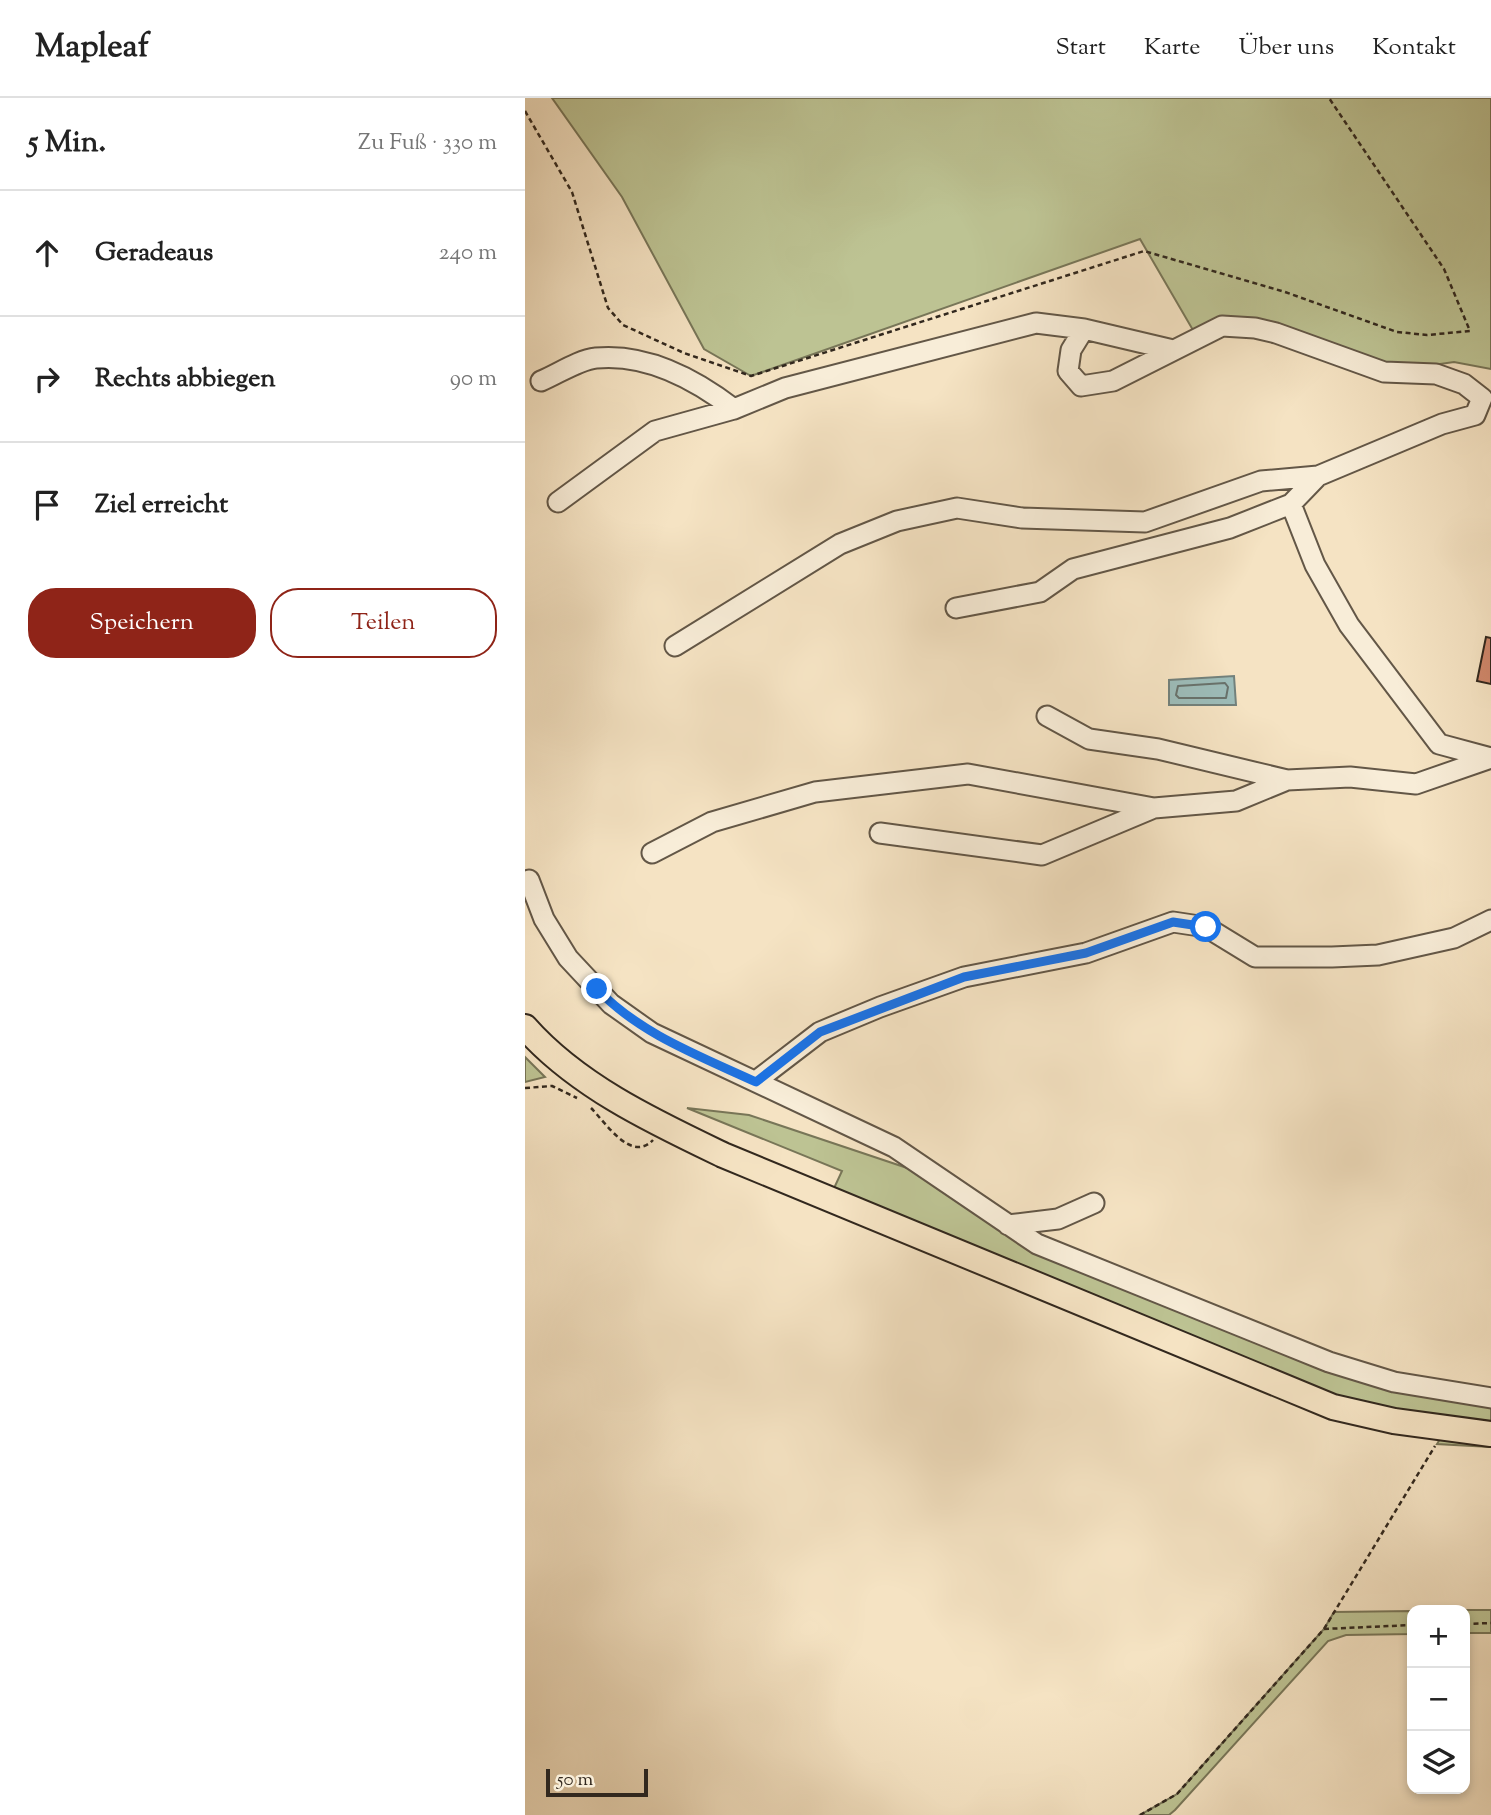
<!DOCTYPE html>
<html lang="de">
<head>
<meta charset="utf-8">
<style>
	:root { --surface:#fff; --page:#f2f2f2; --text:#222; --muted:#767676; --line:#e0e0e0; --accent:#8f2418 }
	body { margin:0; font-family:"Sorts Mill Goudy",serif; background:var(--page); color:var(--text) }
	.controls { position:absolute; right:21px; bottom:21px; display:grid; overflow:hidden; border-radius:14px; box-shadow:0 4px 10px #0003 }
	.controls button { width:63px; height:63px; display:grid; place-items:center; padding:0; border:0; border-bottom:2px solid var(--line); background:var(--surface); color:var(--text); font:35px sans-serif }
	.scale { position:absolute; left:21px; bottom:18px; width:102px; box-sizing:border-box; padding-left:7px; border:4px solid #32281e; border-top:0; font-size:19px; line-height:24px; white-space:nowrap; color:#32281e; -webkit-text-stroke:5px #f8edd8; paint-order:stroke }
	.stop { position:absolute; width:21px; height:21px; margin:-16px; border:5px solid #1a73e8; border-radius:50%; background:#fff }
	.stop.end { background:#1a73e8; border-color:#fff; box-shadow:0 2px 7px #0008 }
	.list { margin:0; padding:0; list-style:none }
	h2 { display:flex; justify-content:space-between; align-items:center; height:91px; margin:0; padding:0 28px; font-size:30px }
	h2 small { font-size:23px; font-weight:400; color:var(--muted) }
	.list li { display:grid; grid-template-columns:46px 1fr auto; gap:21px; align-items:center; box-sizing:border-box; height:126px; padding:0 28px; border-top:2px solid var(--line) }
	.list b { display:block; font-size:26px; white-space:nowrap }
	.list em { font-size:23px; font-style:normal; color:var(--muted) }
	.actions { display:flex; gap:14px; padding:21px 28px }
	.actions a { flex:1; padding:16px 0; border:2px solid var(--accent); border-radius:28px; text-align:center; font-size:24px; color:var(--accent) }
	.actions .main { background:var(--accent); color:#fff }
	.icon { flex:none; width:38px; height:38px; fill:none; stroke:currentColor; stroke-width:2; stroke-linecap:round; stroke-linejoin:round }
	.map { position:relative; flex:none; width:966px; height:1717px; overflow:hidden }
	header { display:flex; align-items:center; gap:42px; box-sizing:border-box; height:98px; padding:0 35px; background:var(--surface); border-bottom:2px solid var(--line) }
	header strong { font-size:33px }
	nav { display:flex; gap:38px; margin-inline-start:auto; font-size:24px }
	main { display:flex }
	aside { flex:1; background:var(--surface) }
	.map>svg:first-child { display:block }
	.green { fill:#bdc393; stroke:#787658; stroke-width:2 }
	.water { fill:#9dbdba; stroke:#72817c; stroke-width:2 }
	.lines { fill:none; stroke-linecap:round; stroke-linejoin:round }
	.shore { stroke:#68726c; stroke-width:2 }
	.building { fill:#d0886c; stroke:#32281e; stroke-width:2 }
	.minor-casing { stroke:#635747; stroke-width:23 }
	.major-casing { stroke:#32281e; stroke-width:28 }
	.path { stroke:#32281e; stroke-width:2.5; stroke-dasharray:5 3.5; stroke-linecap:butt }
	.minor { stroke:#f8edd8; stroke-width:19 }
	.major { stroke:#f5e3c3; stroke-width:24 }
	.route { stroke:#1a73e8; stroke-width:9 }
</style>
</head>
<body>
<header>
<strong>Mapleaf</strong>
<nav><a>Start</a><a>Karte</a><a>Über uns</a><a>Kontakt</a></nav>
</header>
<main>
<aside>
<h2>5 Min.<small>Zu Fuß · 330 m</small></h2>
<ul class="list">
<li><svg class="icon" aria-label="ahead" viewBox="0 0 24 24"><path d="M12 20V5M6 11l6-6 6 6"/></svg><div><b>Geradeaus</b></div><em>240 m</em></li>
<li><svg class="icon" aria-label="right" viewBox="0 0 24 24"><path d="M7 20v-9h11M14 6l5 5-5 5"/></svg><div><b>Rechts abbiegen</b></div><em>90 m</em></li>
<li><svg class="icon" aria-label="arrive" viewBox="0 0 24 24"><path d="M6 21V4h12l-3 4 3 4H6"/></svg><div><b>Ziel erreicht</b></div></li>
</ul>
<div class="actions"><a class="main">Speichern</a><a>Teilen</a></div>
</aside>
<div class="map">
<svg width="966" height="1717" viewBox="0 0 966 1717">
	<rect width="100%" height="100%" fill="#f5e3c3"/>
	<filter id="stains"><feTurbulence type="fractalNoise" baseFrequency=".00286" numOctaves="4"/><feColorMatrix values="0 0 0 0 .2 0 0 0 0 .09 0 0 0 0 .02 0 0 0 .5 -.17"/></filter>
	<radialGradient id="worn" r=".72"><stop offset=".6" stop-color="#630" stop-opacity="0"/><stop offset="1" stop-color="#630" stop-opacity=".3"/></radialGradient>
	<!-- green -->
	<path class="green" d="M27 0H966V271L929 264 859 274 751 235 672 239 615 141 226 278 179 251 97 99Z
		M0 959 20 979 0 984Z
		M162 1010 224 1017 418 1082 483 1127 804 1264 966 1300V1349L912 1346 921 1331 869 1323 304 1101 317 1073Z
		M940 1512H966V1535H940Z
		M887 1513V1536L821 1537 803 1543 650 1712 644 1717H615L652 1696 799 1531 809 1514Z"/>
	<!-- water -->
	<path class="water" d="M709 578 711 607H644V582Z"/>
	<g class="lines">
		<!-- shore -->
		<path class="shore" d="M700 585 703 589 701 600H654L651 597 653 588Z"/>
	</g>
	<!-- building -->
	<path class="building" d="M961 539 966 540V586L952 583Z"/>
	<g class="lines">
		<!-- minor casing -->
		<g class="minor-casing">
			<path id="minor" d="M559 231 546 252 543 273 556 288 588 283 697 228 730 230 751 235 859 274 911 276 939 286 957 300 950 317 917 326 793 378 766 406 790 467 824 527 914 646 966 660
				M16 283C33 276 53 262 71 260 122 255 170 281 209 311L260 290 511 225 559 231 648 252
				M33 404 130 333 209 311
				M431 510 515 494 548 471 705 430 766 406
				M150 548 315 446 372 423 432 410 497 420 620 424 736 383 793 378
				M522 618 564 641 633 651 762 682 825 679 891 686 966 660
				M355 735 517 757 629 710 711 703 762 682
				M127 755 187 724 290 694 443 676 629 710
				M4 782 19 821 43 860 86 906 127 935 369 1049 512 1146 804 1264 869 1284 966 1300
				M231 983 295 934 355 909 439 879 561 855 648 824 681 829 730 859H807L853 857 929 840 966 822
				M483 1127 533 1121 569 1105"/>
		</g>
		<!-- major casing -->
		<g class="major-casing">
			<path id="major" d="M0 929C52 988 129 1024 198 1057L808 1309 869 1323 966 1336"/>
		</g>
		<!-- path -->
		<path class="path" d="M0 13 47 94 83 210 98 227 159 255 226 278 619 153 760 194 872 234 902 237 945 233 919 171 804 0
			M0 990 27 988 52 1000
			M66 1010C81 1025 106 1065 128 1042
			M940 1526 966 1525
			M799 1531 910 1348
			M615 1717 652 1696 799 1531 887 1527"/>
		<!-- minor -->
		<use href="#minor" class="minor"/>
		<!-- major -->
		<use href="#major" class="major"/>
	</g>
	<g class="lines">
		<!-- route -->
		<path class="route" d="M72 891C115 936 175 958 231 984L295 934 439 879 561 855 648 824 681 829"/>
	</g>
	<rect width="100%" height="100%" filter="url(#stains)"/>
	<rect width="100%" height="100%" fill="url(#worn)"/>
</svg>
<div class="controls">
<button>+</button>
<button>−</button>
<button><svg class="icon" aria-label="layers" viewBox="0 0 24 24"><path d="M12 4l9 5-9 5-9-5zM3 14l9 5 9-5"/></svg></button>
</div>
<div class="scale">50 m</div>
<div class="stop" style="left:681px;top:829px"></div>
<div class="stop end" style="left:72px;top:891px"></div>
</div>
</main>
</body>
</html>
